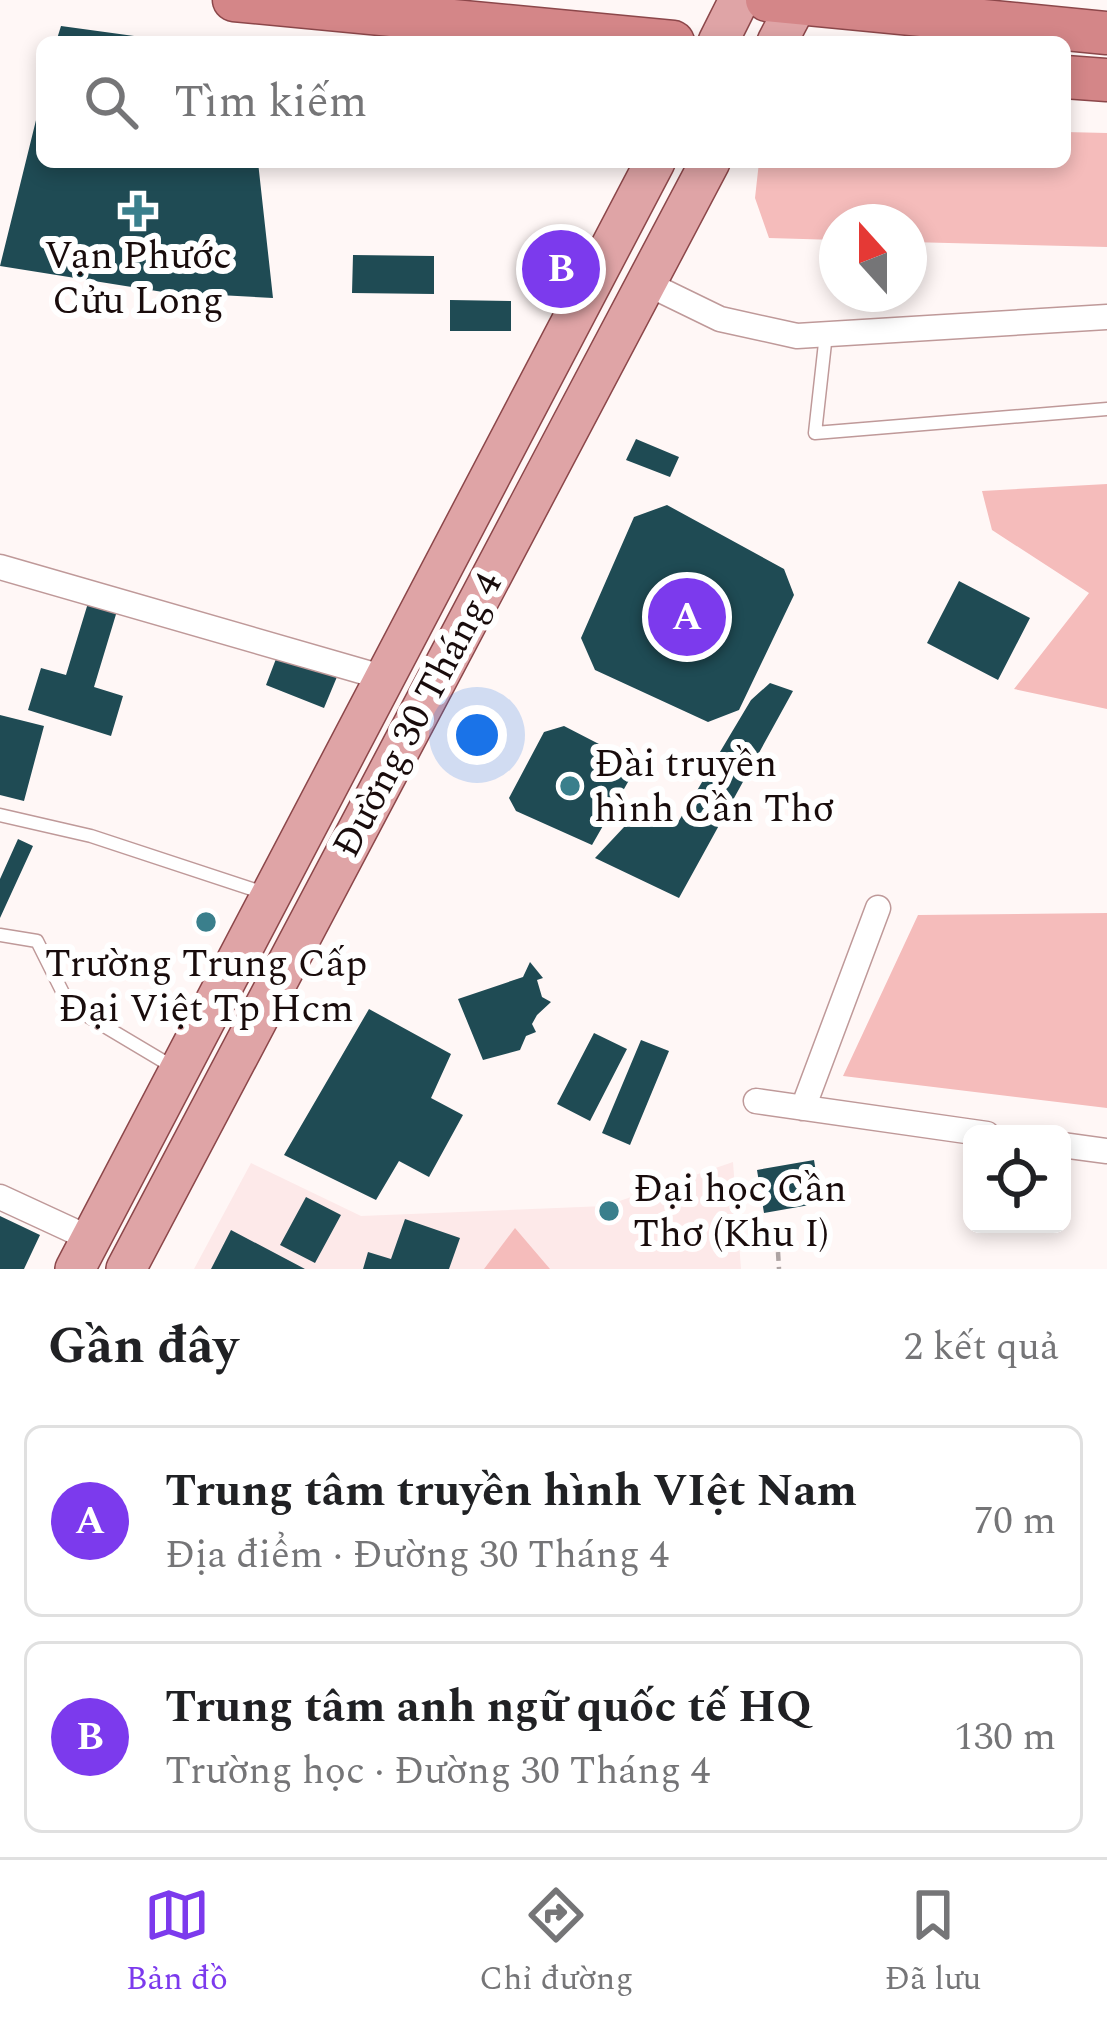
<!DOCTYPE html>
<html lang="vi">
<head>
<meta charset="utf-8">
<style>
	:root { --surface:#fff; --page:#f2f2f2; --text:#202124; --muted:#757577; --line:#e0e0e0; --accent:#7c3aed }
	body { margin:0; font-family:Spectral,serif; background:var(--page); color:var(--text) }
	.controls { position:absolute; right:36px; bottom:36px; display:grid; overflow:hidden; border-radius:18px; box-shadow:0 6px 18px #0003 }
	.controls button { width:108px; height:108px; display:grid; place-items:center; padding:0; border:0; border-bottom:3px solid var(--line); background:var(--surface); color:var(--text); font:60px sans-serif }
	.compass { position:absolute; left:819px; top:204px; width:108px; height:108px; border-radius:50%; background:var(--surface); box-shadow:0 6px 18px #0003; rotate:339deg }
	.you { position:absolute; left:477px; top:735px; width:42px; height:42px; margin:-30px; border:9px solid #fff; border-radius:50%; background:#1a73e8; box-shadow:0 0 0 18px #1a73e833 }
	.badge { display:grid; place-items:center; width:78px; height:78px; border-radius:50%; background:var(--accent); color:#fff; font-size:39px; font-weight:700 }
	.pin { position:absolute; translate:-50% -50%; border:6px solid #fff; box-shadow:0 3px 12px #0006 }
	.list { margin:0; padding:0; list-style:none }
	h2 { display:flex; justify-content:space-between; align-items:center; height:156px; margin:0; padding:0 48px; font-size:51px }
	h2 small { font-size:39px; font-weight:400; color:var(--muted) }
	.list li { display:grid; grid-template-columns:78px 1fr auto; gap:36px; align-items:center; box-sizing:border-box; height:192px; margin:0 24px 24px; padding:0 24px; border:3px solid var(--line); border-radius:18px }
	.list b { display:block; font-size:45px; white-space:nowrap }
	.list p { margin:0; font-size:39px; white-space:nowrap; color:var(--muted) }
	.list em { font-size:39px; font-style:normal; color:var(--muted) }
	.icon { flex:none; width:66px; height:66px; fill:none; stroke:currentColor; stroke-width:2; stroke-linecap:round; stroke-linejoin:round }
	.map { position:relative; flex:none; width:1107px; height:1269px; overflow:hidden }
	.search { position:absolute; background:var(--surface); box-shadow:0 6px 18px #0003; left:36px; right:36px; top:36px; height:132px; display:flex; align-items:center; gap:30px; box-sizing:border-box; padding:0 42px; border-radius:18px; color:var(--muted); font-size:45px }
	.sheet { height:588px; background:var(--surface) }
	nav { display:flex; justify-content:space-around; align-items:center; box-sizing:border-box; height:168px; border-top:3px solid var(--line); background:var(--surface); font-size:33px; color:var(--muted) }
	nav a { display:grid; justify-items:center; gap:6px }
	nav .on { color:var(--accent) }
	.map>svg:first-child { display:block }
	.built { fill:#fde9e9 }
	.green { fill:#f5bcbb }
	.building { fill:#1f4b54 }
	.lines { fill:none; stroke-linecap:round; stroke-linejoin:round }
	.service-casing { stroke:#bf9999; stroke-width:15 }
	.minor-casing { stroke:#bf9999; stroke-width:27 }
	.primary-casing { stroke:#8c474a; stroke-width:42 }
	.trunk-casing { stroke:#8c474a; stroke-width:45 }
	.path { stroke:#aea4a3; stroke-width:4.5; stroke-dasharray:9 6; stroke-linecap:butt }
	.service { stroke:#fff; stroke-width:12 }
	.minor { stroke:#fff; stroke-width:24 }
	.primary { stroke:#dfa4a6; stroke-width:39 }
	.trunk { stroke:#d48688; stroke-width:42 }
	.poi-dot { fill:#3a7f8c; stroke:#fff; stroke-width:4.5 }
	.labels { text-anchor:middle; dominant-baseline:central; stroke-width:12; stroke-linejoin:round; paint-order:stroke }
	.poi-label { font-size:39px; fill:#190c0c; stroke:#fff }
	.street-label { font-size:39px; fill:#190c0c; stroke:#fff }
</style>
</head>
<body>
<div class="map">
<svg width="1107" height="1269" viewBox="0 0 1107 1269">
	<rect width="100%" height="100%" fill="#fff7f6"/>
	<!-- built -->
	<path class="built" d="M733 1162 741 1269H194L251 1163 361 1216 605 1206Z"/>
	<!-- green -->
	<path class="green" d="M1065 132 1107 133V247L909 242V222H837V240L769 238 755 198 759 162H1065Z
		M1107 484V709L1014 689 1089 593 992 530 982 491Z
		M1107 913V1108L843 1076 918 915Z
		M515 1228 550 1269H484Z"/>
	<!-- building -->
	<path class="building" d="M61 26 156 39V42H56Z
		M40 104 42 162H258L273 298 163 292 0 266Z
		M353 255 434 256V294L352 293Z
		M450 300 511 301V331H450Z
		M636 439 679 457 670 477 626 460Z
		M667 505 784 569 794 595 739 710 708 722 595 670 581 638 634 517Z
		M959 581 1030 618 998 680 927 643Z
		M88 603 117 611 94 687 123 696 111 736 28 710 41 668 66 675Z
		M279 651 339 672 324 708 266 685Z
		M770 683 793 691 679 898 595 858 640 810 677 824 751 700Z
		M0 715 44 726 24 801 0 795Z
		M564 726 628 759 632 775 592 845 516 811 509 798 544 732Z
		M18 839 33 846 0 918V879Z
		M530 962 543 978 537 980 542 997 551 1002 537 1015 532 1024 536 1032 526 1036 520 1050 483 1060 458 999 523 977Z
		M369 1009 451 1054 431 1098 463 1115 429 1177 399 1161 376 1200 284 1155Z
		M594 1033 627 1049 590 1121 557 1104Z
		M641 1040 669 1051 630 1145 602 1133Z
		M814 1160 821 1203 764 1213 757 1170Z
		M306 1197 341 1215 315 1263 280 1245Z
		M0 1216 40 1235 24 1269H0Z
		M405 1219 460 1238 449 1269H363L368 1252 391 1259Z
		M231 1230 305 1269H211Z"/>
	<g class="lines">
		<!-- service casing -->
		<g class="service-casing">
			<path id="service" d="M826 334 815 433 1107 409
				M0 815 91 836 264 893
				M0 935 37 941 69 1005 173 1067"/>
		</g>
		<!-- minor casing -->
		<g class="minor-casing">
			<path id="minor" d="M646 283 720 319 797 336 1107 317
				M0 567 385 678
				M756 1101 987 1134
				M803 1108 878 908
				M1062 1145 1107 1151
				M0 1197 91 1239"/>
		</g>
		<!-- primary casing -->
		<g class="primary-casing">
			<path id="primary" d="M718 42 739 0
				M777 42 799 0
				M75 1269 655 162
				M126 1269 710 162"/>
		</g>
		<!-- trunk casing -->
		<g class="trunk-casing">
			<path id="trunk" d="M234 0 673 42
				M767 0 1107 33
				M1065 77 1107 80"/>
		</g>
		<!-- path -->
		<path class="path" d="M778 1252 779 1269"/>
		<!-- service -->
		<use href="#service" class="service"/>
		<!-- minor -->
		<use href="#minor" class="minor"/>
		<!-- primary -->
		<use href="#primary" class="primary"/>
		<!-- trunk -->
		<use href="#trunk" class="trunk"/>
	</g>
	<!-- markers -->
	<g class="poi-dot">
		<path d="M132 193h12v12h12v12h-12v12h-12v-12h-12v-12h12z"/>
		<circle cx="570" cy="786" r="12"/>
		<circle cx="206" cy="922" r="12"/>
		<circle cx="609" cy="1211" r="12"/>
	</g>
	<g class="labels">
		<!-- poi labels -->
		<g class="poi-label">
			<text x="138" y="256">Vạn Phước<tspan x="138" dy="45">Cửu Long</tspan></text>
			<text x="594" y="764" text-anchor="start">Đài truyền<tspan x="594" dy="45">hình Cần Thơ</tspan></text>
			<text x="206" y="964">Trường Trung Cấp<tspan x="206" dy="45">Đại Việt Tp Hcm</tspan></text>
			<text x="633" y="1189" text-anchor="start">Đại học Cần<tspan x="633" dy="45">Thơ (Khu I)</tspan></text>
		</g>
		<!-- street labels -->
		<g class="street-label">
			<text transform="translate(418 715) rotate(-62)">Đường 30 Tháng 4</text>
		</g>
	</g>
</svg>
<div class="controls">
<button><svg class="icon" aria-label="locate" viewBox="0 0 24 24"><circle cx="12" cy="12" r="6"/><path d="M12 2v4M12 18v4M2 12h4M18 12h4"/></svg></button>
</div>
<svg class="compass" viewBox="-18 -18 36 36"><path d="M0-13l5 13h-10z" fill="#e53935"/><path d="M0 13l5-13h-10z" fill="#757577"/></svg>
<div class="you"></div>
<div class="pin badge" style="left:687px;top:617px">A</div>
<div class="pin badge" style="left:561px;top:269px">B</div>
<div class="search"><svg class="icon" aria-label="search" viewBox="0 0 24 24"><circle cx="10" cy="10" r="6"/><path d="M15 15l6 6"/></svg>Tìm kiếm</div>
</div>
<section class="sheet">
<h2>Gần đây<small>2 kết quả</small></h2>
<ul class="list">
<li><span class="badge">A</span><div><b>Trung tâm truyền hình VIệt Nam</b><p>Địa điểm · Đường 30 Tháng 4</p></div><em>70 m</em></li>
<li><span class="badge">B</span><div><b>Trung tâm anh ngữ quốc tế HQ</b><p>Trường học · Đường 30 Tháng 4</p></div><em>130 m</em></li>
</ul>
</section>
<nav>
<a class="on"><svg class="icon" aria-label="map" viewBox="0 0 24 24"><path d="M3 6l6-2 6 2 6-2v14l-6 2-6-2-6 2zM9 4v14M15 6v14"/></svg>Bản đồ</a>
<a><svg class="icon" aria-label="directions" viewBox="0 0 24 24"><path d="M12 3l9 9-9 9-9-9zM9 14v-3h6M13 9l2 2-2 2"/></svg>Chỉ đường</a>
<a><svg class="icon" aria-label="saved" viewBox="0 0 24 24"><path d="M7 4h10v16l-5-4-5 4z"/></svg>Đã lưu</a>
</nav>
</body>
</html>
